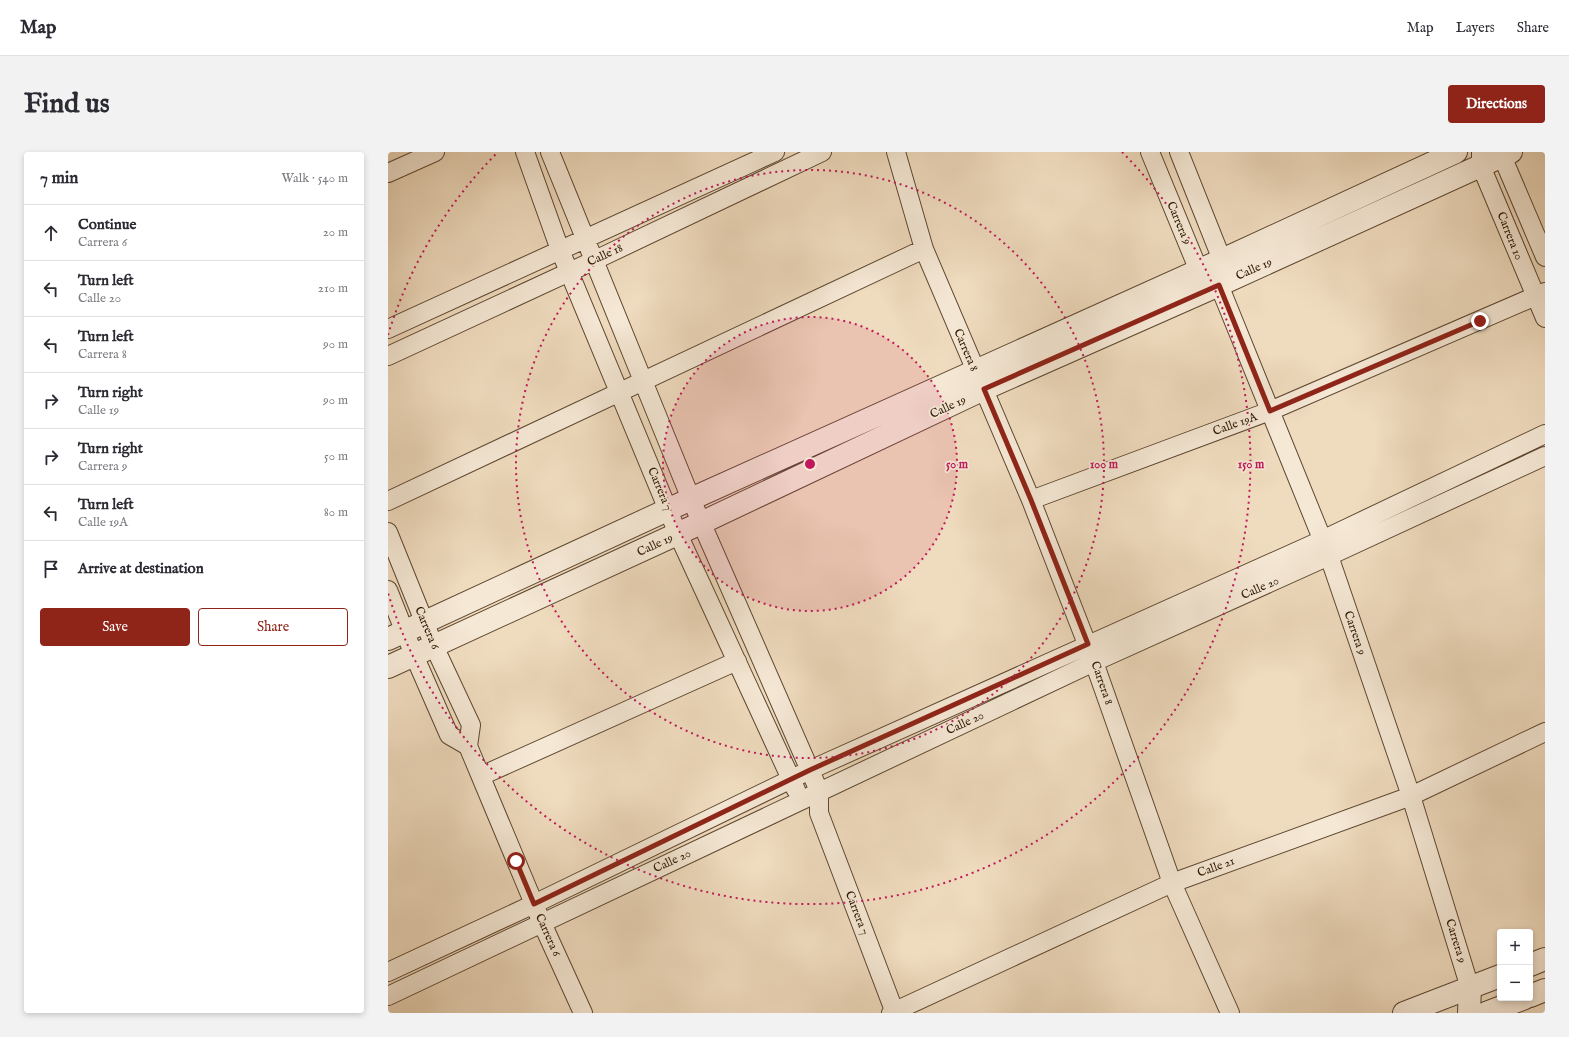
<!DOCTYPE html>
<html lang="en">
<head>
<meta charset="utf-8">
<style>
	:root { --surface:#fff; --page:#f2f2f3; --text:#2b2b33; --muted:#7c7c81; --line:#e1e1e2; --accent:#8f2418 }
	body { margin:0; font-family:"IM FELL English",serif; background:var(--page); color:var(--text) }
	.controls { position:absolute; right:12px; bottom:12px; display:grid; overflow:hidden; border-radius:4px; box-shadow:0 2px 6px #0003 }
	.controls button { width:36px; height:36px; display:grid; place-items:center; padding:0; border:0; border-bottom:1px solid var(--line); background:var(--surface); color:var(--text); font:20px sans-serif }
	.stop { position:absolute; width:12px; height:12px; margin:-9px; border:3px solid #8f2418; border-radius:50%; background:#fff }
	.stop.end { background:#8f2418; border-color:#fff; box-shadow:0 1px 4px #0008 }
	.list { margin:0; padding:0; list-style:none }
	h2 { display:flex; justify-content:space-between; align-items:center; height:52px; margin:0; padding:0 16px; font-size:17px }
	h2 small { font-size:13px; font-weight:400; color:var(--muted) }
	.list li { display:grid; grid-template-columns:26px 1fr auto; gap:12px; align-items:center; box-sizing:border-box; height:56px; padding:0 16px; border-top:1px solid var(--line) }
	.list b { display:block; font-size:15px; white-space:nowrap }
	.list p { margin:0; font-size:13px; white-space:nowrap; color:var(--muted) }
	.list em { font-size:13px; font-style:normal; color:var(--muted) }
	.actions { display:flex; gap:8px; padding:12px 16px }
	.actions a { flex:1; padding:9px 0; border:1px solid var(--accent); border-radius:4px; text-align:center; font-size:14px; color:var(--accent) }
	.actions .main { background:var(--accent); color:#fff }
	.icon { flex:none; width:22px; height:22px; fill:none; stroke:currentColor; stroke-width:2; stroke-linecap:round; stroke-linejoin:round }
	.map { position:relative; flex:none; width:1157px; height:861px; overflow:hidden; border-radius:4px }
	header { display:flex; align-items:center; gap:24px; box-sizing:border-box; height:56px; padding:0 20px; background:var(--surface); border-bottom:1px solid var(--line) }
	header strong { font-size:19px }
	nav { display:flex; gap:22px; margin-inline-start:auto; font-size:14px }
	.intro { display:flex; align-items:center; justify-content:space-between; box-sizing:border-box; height:96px; padding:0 24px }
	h1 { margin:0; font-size:28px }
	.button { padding:10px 18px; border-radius:4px; background:var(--accent); color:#fff; font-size:14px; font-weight:700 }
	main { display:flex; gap:24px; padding:0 24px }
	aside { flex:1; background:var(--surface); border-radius:4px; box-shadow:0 2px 6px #0003 }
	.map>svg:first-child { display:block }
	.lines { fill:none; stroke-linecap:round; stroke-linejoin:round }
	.minor-casing { stroke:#5d4730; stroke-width:20 }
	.tertiary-casing { stroke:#5d4730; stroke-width:24 }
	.minor { stroke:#f5e8d5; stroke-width:18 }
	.tertiary { stroke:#f5e8d5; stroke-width:22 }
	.route { stroke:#8f2418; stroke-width:5 }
	.ring { fill:none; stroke:#c2185b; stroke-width:2; stroke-dasharray:2 4 }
	.labels { text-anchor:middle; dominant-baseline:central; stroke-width:3.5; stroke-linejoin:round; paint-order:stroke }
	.street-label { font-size:12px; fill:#2c1601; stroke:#f5e8d5 }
	.centre { fill:#c2185b; stroke:#f5e8d5; stroke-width:2 }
	.ring-label { font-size:12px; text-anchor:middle; font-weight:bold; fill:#c2185b; stroke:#f5e8d5; stroke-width:3.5; stroke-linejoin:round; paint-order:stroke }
</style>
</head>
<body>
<header>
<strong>Map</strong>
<nav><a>Map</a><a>Layers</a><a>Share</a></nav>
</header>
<div class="intro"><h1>Find us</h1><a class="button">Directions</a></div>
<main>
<aside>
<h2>7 min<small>Walk · 540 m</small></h2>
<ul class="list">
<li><svg class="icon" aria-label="ahead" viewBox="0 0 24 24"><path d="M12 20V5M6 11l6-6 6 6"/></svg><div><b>Continue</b><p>Carrera 6</p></div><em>20 m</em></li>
<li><svg class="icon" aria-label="left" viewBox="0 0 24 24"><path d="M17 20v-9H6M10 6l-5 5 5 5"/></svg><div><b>Turn left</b><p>Calle 20</p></div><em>210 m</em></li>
<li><svg class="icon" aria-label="left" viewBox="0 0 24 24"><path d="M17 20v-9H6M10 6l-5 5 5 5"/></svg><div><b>Turn left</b><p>Carrera 8</p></div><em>90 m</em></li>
<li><svg class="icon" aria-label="right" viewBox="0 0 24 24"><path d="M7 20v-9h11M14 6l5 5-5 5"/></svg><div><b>Turn right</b><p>Calle 19</p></div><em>90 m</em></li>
<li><svg class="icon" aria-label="right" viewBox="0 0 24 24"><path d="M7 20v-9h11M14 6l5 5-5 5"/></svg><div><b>Turn right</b><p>Carrera 9</p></div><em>50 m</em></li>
<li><svg class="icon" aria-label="left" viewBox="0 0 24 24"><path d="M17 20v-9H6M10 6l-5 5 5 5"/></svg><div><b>Turn left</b><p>Calle 19A</p></div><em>80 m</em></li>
<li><svg class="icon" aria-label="arrive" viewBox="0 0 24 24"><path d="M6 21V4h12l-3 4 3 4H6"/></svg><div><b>Arrive at destination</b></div></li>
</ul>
<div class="actions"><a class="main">Save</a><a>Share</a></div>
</aside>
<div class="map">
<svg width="1157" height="861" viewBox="0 0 1157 861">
	<rect width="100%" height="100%" fill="#efdbbe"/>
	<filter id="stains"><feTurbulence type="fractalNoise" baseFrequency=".005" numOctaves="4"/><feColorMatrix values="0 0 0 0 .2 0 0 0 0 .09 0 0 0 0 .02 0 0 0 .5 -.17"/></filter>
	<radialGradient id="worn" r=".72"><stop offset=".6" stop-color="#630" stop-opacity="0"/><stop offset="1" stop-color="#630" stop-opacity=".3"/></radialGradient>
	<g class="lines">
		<!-- minor casing -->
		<g class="minor-casing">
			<path id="minor" d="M137 0 172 98 290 382 408 638
				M162 0 303 347 431 639V661L507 861
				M508 0 536 97 643 348 706 510 784 731 842 861
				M762 0 811 119 822 127
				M791 0 834 108 831 133 941 404 1023 644 1082 836
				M1093 0V14L1157 166
				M1109 0 1114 4 1157 105
				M0 21 47 0
				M0 177 387 0
				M0 204 205 109 434 0
				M643 348 882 259 1157 140
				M0 349 536 97
				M0 380 46 494 83 573 80 594 154 771 195 861
				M0 438 26 503 61 583 80 594
				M93 624 349 509
				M0 820 146 752 422 618 934 388 1157 282
				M0 844 706 510 941 404 1157 304
				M503 861 784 731 1023 644 1157 580"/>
		</g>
		<!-- tertiary casing -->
		<g class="tertiary-casing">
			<path id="tertiary" d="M0 487 303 347 834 108 1068 0
				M0 515 313 371 596 237 831 133 1123 0
				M1142 813 1157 807
				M1142 844 1157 838
				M1016 861 1112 824
				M1081 861 1082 836
				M1098 861 1137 846"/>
		</g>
		<!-- minor -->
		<use href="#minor" class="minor"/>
		<!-- tertiary -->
		<use href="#tertiary" class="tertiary"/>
	</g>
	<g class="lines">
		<!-- route -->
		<path class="route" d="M128 709 146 752 422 618 700 492 643 348 596 237 831 133 882 259 1092 169"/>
	</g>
	<!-- distance rings -->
	<circle cx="422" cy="312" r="147" fill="#c2185b" fill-opacity=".12"/>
	<g class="ring">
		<circle cx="422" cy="312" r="147"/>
		<circle cx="422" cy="312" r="294"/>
		<path d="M0 183A441 441 0 0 1 110 0M734 0A441 441 0 1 1 0 441"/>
	</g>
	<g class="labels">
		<!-- street labels -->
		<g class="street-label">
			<text transform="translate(791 71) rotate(67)">Carrera 9</text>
			<text transform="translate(1122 84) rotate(68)">Carrera 10</text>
			<text transform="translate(217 103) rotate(-25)">Calle 18</text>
			<text transform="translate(866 117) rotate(-24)">Calle 19</text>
			<text transform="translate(578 198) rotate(67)">Carrera 8</text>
			<text transform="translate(560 255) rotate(-25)">Calle 19</text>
			<text transform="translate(847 272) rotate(-20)">Calle 19A</text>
			<text transform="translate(272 337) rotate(67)">Carrera 7</text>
			<text transform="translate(267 393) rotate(-25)">Calle 19</text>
			<text transform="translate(872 436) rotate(-24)">Calle 20</text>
			<text transform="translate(39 476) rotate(67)">Carrera 6</text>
			<text transform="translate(967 481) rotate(71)">Carrera 9</text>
			<text transform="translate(714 531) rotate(71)">Carrera 8</text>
			<text transform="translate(577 571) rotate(-25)">Calle 20</text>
			<text transform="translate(284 709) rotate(-25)">Calle 20</text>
			<text transform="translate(828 715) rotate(-20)">Calle 21</text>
			<text transform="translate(469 761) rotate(69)">Carrera 7</text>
			<text transform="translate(160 783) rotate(66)">Carrera 6</text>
			<text transform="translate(1068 789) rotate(73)">Carrera 9</text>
		</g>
	</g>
	<circle cx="422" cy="312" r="6" class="centre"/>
	<g class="ring-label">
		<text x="569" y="316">50 m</text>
		<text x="716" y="316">100 m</text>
		<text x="863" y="316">150 m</text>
	</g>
	<rect width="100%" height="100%" filter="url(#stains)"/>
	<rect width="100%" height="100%" fill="url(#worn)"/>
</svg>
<div class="controls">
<button>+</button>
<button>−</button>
</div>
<div class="stop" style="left:128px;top:709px"></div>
<div class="stop end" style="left:1092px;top:169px"></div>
</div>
</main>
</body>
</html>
